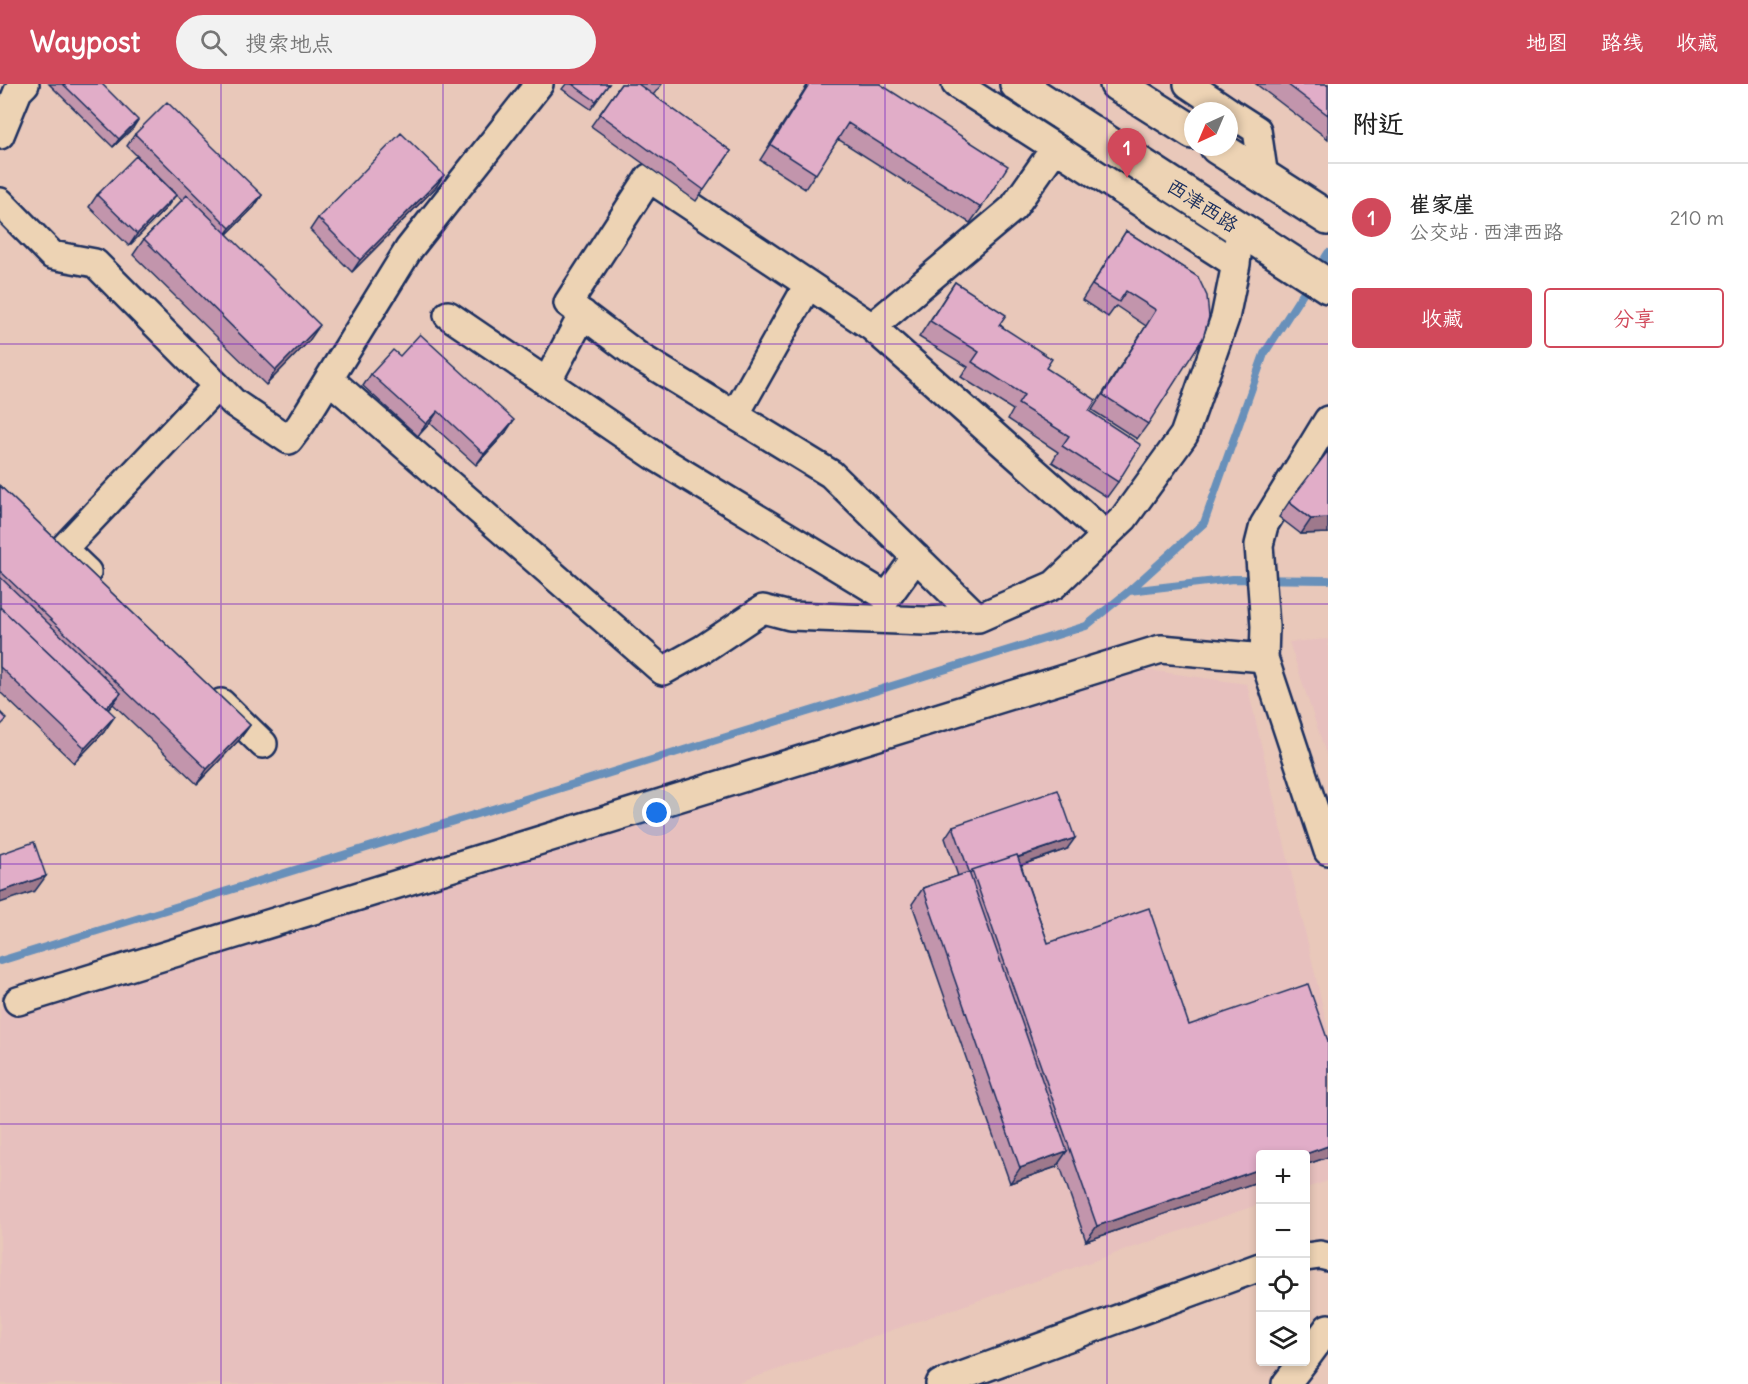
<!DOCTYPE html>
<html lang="zh">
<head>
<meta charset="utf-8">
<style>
	:root { --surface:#fff; --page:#f2f2f2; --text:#222; --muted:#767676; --line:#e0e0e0; --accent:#d1495b }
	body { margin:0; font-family:Delius,"LXGW WenKai TC",sans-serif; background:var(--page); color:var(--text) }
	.controls { position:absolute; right:18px; bottom:18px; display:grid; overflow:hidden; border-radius:6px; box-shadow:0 3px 9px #0003 }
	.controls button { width:54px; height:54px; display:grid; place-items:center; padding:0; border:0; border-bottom:2px solid var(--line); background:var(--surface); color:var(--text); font:30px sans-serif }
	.compass { position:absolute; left:1184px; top:18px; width:54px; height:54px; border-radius:50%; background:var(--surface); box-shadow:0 3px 9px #0003; rotate:224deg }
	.you { position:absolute; left:657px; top:729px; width:21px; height:21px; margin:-15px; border:4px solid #fff; border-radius:50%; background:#1a73e8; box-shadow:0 0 0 9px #1a73e833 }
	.badge { display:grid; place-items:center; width:39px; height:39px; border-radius:50%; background:var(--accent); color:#fff; font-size:20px; font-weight:700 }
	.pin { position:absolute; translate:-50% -50px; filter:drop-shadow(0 2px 3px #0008) }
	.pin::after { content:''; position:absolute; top:32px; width:21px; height:18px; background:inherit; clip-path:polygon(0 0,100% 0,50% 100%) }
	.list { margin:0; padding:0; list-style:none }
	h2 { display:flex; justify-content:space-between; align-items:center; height:78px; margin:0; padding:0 24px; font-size:26px }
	h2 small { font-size:20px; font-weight:400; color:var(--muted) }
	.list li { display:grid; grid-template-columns:39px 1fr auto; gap:18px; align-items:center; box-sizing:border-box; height:108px; padding:0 24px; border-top:2px solid var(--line) }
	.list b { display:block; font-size:22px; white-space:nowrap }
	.list p { margin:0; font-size:20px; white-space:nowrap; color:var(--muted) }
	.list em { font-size:20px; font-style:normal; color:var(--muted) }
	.actions { display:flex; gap:12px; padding:18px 24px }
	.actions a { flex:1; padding:14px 0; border:2px solid var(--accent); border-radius:6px; text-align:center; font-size:21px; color:var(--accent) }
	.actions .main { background:var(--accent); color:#fff }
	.icon { flex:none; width:33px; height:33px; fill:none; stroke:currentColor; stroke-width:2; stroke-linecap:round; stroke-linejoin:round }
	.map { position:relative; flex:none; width:1328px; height:1300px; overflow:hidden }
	header { display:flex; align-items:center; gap:36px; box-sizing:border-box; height:84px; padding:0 30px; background:var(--accent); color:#fff }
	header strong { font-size:28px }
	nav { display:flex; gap:33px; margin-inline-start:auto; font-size:21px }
	.search { width:420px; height:54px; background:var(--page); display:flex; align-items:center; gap:15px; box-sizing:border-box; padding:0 21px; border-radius:33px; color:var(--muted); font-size:22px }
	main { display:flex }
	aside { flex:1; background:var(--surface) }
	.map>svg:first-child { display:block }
	.built { fill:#e7c0be }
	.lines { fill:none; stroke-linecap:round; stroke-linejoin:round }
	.stream { stroke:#6790ba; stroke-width:8 }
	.minor-casing { stroke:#1b2f5e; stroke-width:32 }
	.major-casing { stroke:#1b2f5e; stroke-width:38 }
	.minor { stroke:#edd3b4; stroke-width:27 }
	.major { stroke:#edd3b4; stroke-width:33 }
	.wall { fill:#c295ac; stroke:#1b2f5e; stroke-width:1.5 }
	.shaded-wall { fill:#9e798c; stroke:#1b2f5e; stroke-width:1.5 }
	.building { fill:#e1adc8; stroke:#1b2f5e; stroke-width:1.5 }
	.grid { fill:none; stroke:#7b2cbf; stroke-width:1.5; stroke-opacity:0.55 }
	.labels { text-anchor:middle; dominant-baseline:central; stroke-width:5; stroke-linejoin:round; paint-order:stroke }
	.street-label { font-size:20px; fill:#1b2f5e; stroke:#edd3b4 }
</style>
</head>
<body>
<header>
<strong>Waypost</strong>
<div class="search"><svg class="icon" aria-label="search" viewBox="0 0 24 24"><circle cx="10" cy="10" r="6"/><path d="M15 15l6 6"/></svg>搜索地点</div>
<nav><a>地图</a><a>路线</a><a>收藏</a></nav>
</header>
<main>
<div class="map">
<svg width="1328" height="1300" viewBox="0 0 1328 1300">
	<rect width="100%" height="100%" fill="#e9c8ba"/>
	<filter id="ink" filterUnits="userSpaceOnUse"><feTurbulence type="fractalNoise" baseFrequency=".0167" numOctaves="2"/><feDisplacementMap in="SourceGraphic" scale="12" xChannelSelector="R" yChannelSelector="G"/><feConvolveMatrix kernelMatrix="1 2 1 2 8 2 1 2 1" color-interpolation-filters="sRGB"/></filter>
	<g filter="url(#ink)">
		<!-- built -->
		<path class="built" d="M1328 555V676L1289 558Z
			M1141 585 1247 600 1328 945V1097L1306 1104V1070H1260V1120L735 1300H0V924Z"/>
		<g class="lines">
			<!-- stream -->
			<path class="stream" d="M1318 185 1328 169
				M1129 507 1204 439 1264 270 1310 198
				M0 877 1086 542 1129 507 1233 495 1328 496"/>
			<!-- minor casing -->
			<g class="minor-casing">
				<path id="minor" d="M956 0 1236 180
					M1188 0 1228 27
					M1229 28 1257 46 1264 93
					M0 51 18 7 25 0
					M0 118 52 171 95 179 234 319 289 356 301 340 409 165 539 0
					M448 231 658 374 887 513 916 473
					M872 243 1013 124 1055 64
					M329 295 663 587 703 565 763 525 790 532 926 537 978 534 1054 501 1124 434 1184 351 1225 234 1236 180 1240 144
					M547 298 583 230
					M735 331 808 201
					M1328 336 1264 441 1259 461 1265 542 1264 574 1328 767
					M87 488 63 465 217 302
					M978 534 831 390 638 272 568 219 649 94 872 243 1106 451
					M221 619 263 660
					M18 917 1161 565 1264 574
					M1306 1173 1320 1171 1328 1173
					M1306 1274 1328 1244
					M940 1300 1260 1183
					M1286 1300 1303 1278"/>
			</g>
			<!-- major casing -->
			<g class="major-casing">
				<path id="major" d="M1017 0 1328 202
					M1117 0 1193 48
					M1217 63 1328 134"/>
			</g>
			<!-- minor -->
			<use href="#minor" class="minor"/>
			<!-- major -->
			<use href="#major" class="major"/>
		</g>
		<!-- wall -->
		<path class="wall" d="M49 0H102L133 44 113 63Z
			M566 0H609L591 25 562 5Z
			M621 0H662L653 11 731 67 696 117 591 42Z
			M808 0H880L981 124 970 139 838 55 805 105 760 76Z
			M1256 0H1328V55Z
			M135 50 262 111 254 123 227 150 309 257 266 301 133 171 144 155 182 116 127 62Z
			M436 103 352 188 310 146 318 134Z
			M97 111 167 123 129 162 89 123Z
			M1126 147 1198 193 1148 340 1137 355 1092 326 1146 242 1116 222 1108 233 1082 216Z
			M955 198 1046 284 1089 327 1118 398 1107 413 1052 378 1058 368 1008 335 1013 326 961 293 968 283 919 253Z
			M400 272 506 348 476 381 430 339 418 352 363 302 371 290Z
			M0 402 250 641 239 656 197 700 113 620 108 626 104 648 74 679 0 608Z
			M1289 418 1328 449 1301 450 1279 433Z
			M953 742 1067 765 1021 781 1048 859 1189 941 1328 957V1073L1305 1081 1260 1071V1097L1086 1157 1059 1079 1056 1083 1010 1099 912 820 923 804 958 792 945 754Z"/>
		<!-- shaded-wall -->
		<path class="shaded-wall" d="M138 36 133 44 113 63 119 55Z
			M444 91 436 103 352 188 360 176Z
			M176 111 167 123 129 162 137 150Z
			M262 111 254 123 222 155 230 144Z
			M320 241 309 257 266 301 276 286Z
			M438 327 430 339 418 352 426 340Z
			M514 336 506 348 476 381 484 370Z
			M1328 434V449L1301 450 1311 435Z
			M121 609 113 620 95 639 103 627Z
			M115 632 104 648 74 679 85 664Z
			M250 641 239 656 197 700 207 685Z
			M1075 754 1067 765 976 797 973 789Z
			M46 792 35 807 0 819V808Z
			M1328 1062V1073L1305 1081V1071H1303Z
			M1067 1067 1056 1083 1010 1099 1020 1084Z
			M1260 1085V1097L1086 1157 1097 1142Z"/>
		<!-- building -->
		<path class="building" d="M63 0H102L138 36 119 55Z
			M572 0H609L596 17Z
			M621 0H638L731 67 704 106 600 30Z
			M809 0H880L1008 82 981 124 848 39 816 90 771 61Z
			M1287 0H1328V31Z
			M167 18 262 111 230 144 135 50Z
			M401 49 444 91 360 176 318 134Z
			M136 72 176 111 137 150 97 111Z
			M187 111 320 241 276 286 144 155Z
			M1126 147 1198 193 1207 212 1209 233 1203 254 1148 340 1103 311 1156 226 1126 207 1119 218 1092 201Z
			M955 198 1006 231 999 241 1052 275 1046 284 1096 316 1089 327 1141 361 1118 398 1062 362 1069 352 1018 320 1024 311 972 278 979 268 930 237Z
			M420 250 514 336 484 370 438 327 426 340 371 290 393 266 400 272Z
			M1328 367V434L1311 435 1289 418Z
			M0 402 250 641 207 685 0 487Z
			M0 493 121 609 106 624 0 523Z
			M0 523 115 632 85 664 0 583Z
			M0 628 7 635 0 642Z
			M1058 706 1075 754 1018 773 1017 771 972 786 970 790 953 742Z
			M34 758 46 792 0 808V770Z
			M1017 771 1048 859 1149 824 1189 941 1308 900 1328 957V1062L1303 1071H1260V1085L1097 1142 972 786Z
			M969 788 1067 1067 1020 1084 923 804Z"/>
	</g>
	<!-- grid -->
	<path class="grid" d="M221 0V1300M443 0V1300M664 0V1300M885 0V1300M1107 0V1300M0 260H1328M0 520H1328M0 780H1328M0 1040H1328"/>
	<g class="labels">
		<!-- street labels -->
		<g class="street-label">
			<text transform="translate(1203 121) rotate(33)">西津西路</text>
		</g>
	</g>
</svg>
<div class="controls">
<button>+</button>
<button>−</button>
<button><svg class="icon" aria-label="locate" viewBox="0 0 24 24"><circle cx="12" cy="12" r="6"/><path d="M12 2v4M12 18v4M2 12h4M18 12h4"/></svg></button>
<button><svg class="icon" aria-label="layers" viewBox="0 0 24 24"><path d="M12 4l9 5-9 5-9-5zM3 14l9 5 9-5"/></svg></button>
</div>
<svg class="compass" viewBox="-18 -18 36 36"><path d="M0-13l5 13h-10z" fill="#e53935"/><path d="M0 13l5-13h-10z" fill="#767676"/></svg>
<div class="you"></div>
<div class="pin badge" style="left:1127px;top:94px">1</div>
</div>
<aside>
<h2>附近<small></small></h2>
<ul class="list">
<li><span class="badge">1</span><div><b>崔家崖</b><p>公交站 · 西津西路</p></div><em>210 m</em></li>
</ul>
<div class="actions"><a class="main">收藏</a><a>分享</a></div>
</aside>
</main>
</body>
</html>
